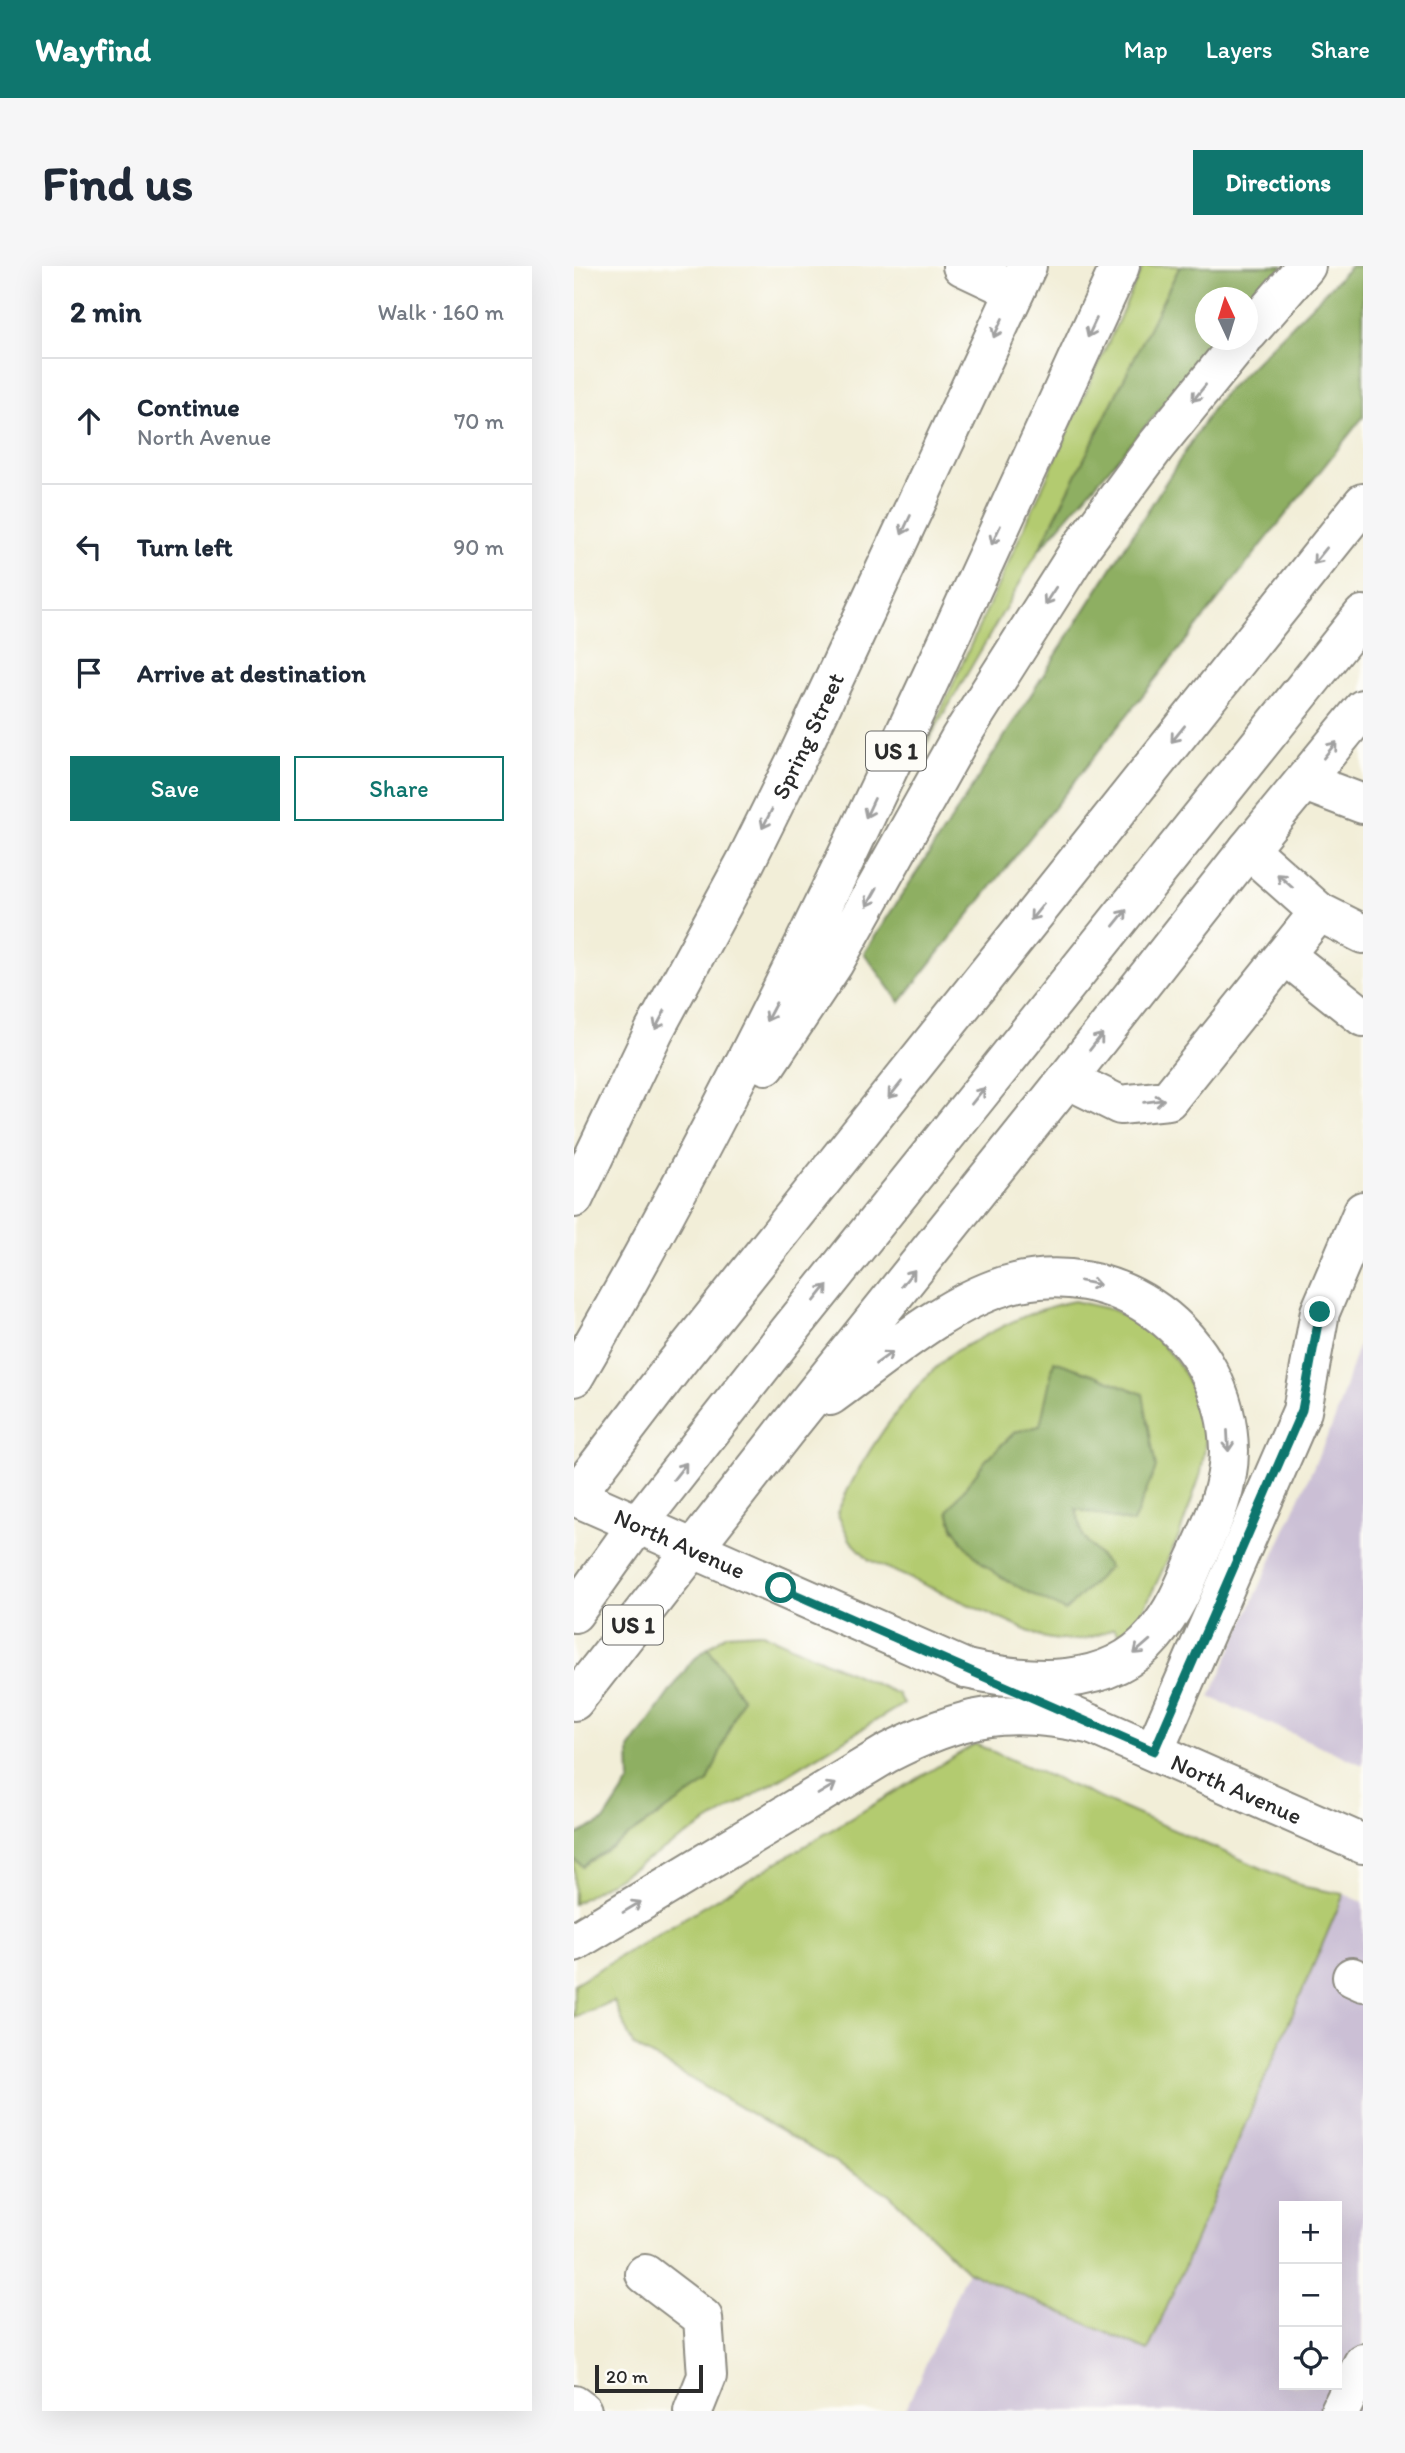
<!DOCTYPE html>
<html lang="en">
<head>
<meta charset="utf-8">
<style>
	:root { --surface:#fff; --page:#f6f6f7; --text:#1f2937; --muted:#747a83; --line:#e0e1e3; --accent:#0f766e }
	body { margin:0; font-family:Itim,sans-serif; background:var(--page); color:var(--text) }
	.controls { position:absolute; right:21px; bottom:21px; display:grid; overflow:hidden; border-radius:0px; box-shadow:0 7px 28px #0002 }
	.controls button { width:63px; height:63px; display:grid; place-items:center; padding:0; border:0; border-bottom:2px solid var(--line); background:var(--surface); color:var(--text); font:35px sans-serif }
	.compass { position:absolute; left:621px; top:21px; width:63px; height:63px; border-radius:50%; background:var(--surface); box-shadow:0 7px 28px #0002; rotate:356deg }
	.scale { position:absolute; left:21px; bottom:18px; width:108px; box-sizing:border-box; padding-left:7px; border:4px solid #2b2b2b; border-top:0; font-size:19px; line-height:24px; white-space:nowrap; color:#2b2b2b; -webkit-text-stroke:5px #fdfcf7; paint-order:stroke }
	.stop { position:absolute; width:21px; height:21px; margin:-16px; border:5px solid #0f766e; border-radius:50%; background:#fff }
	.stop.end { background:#0f766e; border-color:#fff; box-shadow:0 2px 7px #0008 }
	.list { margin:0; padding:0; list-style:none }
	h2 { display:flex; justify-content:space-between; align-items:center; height:91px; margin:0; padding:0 28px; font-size:30px }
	h2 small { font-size:23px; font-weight:400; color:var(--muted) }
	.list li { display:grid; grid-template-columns:46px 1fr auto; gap:21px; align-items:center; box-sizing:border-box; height:126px; padding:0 28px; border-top:2px solid var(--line) }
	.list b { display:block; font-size:26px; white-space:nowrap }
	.list p { margin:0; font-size:23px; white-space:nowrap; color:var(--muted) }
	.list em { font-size:23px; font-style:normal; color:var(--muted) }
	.actions { display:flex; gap:14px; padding:21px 28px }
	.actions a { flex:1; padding:16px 0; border:2px solid var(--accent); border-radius:0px; text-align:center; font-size:24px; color:var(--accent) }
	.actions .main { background:var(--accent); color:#fff }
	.icon { flex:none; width:38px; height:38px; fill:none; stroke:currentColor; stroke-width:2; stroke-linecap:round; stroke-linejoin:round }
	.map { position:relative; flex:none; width:789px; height:2145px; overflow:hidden; border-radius:0px }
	header { display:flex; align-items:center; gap:42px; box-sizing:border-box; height:98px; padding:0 35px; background:var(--accent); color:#fff }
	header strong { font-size:33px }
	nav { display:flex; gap:38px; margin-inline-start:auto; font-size:24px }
	.intro { display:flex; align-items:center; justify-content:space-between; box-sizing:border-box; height:168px; padding:0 42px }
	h1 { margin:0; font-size:49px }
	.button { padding:18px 32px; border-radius:0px; background:var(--accent); color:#fff; font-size:24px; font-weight:700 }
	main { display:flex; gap:42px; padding:0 42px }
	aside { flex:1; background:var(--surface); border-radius:0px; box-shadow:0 7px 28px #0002 }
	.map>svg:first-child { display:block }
	.industrial { fill:#cbbfd5; fill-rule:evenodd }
	.green { fill:#b3cb70; stroke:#6f7b4e; stroke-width:2; fill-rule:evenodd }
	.forest { fill:#8eaf62; stroke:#5c6d46; stroke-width:2 }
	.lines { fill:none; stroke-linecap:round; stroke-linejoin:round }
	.minor-casing { stroke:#8e8c82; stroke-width:42 }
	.major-casing { stroke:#8e8c82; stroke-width:42 }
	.highway-casing { stroke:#8e8c82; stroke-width:42 }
	.minor { stroke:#fff; stroke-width:38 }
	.major { stroke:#fff; stroke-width:38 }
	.highway { stroke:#fff; stroke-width:38 }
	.oneway { stroke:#a0a0a0 }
	.route { stroke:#0f766e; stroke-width:9 }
	.labels { text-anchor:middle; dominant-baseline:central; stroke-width:5; stroke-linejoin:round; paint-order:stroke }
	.shield { fill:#fdfcf7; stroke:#6a6a68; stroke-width:2 }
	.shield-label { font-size:23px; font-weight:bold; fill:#2b2b2b }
	.street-label { font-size:24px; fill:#2b2b2b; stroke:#fdfcf7 }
</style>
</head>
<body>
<header>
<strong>Wayfind</strong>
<nav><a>Map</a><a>Layers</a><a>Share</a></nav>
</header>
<div class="intro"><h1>Find us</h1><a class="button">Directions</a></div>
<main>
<aside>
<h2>2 min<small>Walk · 160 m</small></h2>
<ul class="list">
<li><svg class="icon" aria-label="ahead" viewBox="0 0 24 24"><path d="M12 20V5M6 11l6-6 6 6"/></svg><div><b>Continue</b><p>North Avenue</p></div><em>70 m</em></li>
<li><svg class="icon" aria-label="left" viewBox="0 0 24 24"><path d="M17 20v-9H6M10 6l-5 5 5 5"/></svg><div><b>Turn left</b></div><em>90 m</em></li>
<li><svg class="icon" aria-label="arrive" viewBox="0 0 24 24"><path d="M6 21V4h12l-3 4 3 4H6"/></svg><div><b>Arrive at destination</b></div></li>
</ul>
<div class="actions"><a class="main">Save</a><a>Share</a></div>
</aside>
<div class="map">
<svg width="789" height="2145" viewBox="0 0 789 2145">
	<rect width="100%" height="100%" fill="#fdfcf7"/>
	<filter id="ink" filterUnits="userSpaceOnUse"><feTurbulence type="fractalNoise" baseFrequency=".0143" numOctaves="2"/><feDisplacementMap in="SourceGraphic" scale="14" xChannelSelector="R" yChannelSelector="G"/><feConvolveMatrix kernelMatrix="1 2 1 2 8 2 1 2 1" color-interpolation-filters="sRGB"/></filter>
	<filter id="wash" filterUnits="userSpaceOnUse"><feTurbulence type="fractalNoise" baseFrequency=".00686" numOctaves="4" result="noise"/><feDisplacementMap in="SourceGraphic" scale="28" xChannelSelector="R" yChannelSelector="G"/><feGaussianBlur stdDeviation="1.57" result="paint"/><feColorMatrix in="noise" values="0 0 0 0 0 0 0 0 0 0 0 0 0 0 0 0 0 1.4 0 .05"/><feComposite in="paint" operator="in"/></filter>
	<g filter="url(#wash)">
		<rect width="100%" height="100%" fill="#f2eed8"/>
		<!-- industrial -->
		<path class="industrial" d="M789 1064V1499L636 1431 761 1153Z
			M770 1628 789 1636V2145H331L393 2005 574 2085ZM710 1940H763V2119H710Z"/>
		<!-- green -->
		<path class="green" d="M569 0H606L465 284 349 484Z
			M500 1035 540 1044 579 1068 607 1101 623 1134 632 1174 627 1207 605 1270 568 1347 546 1369 540 1362C514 1375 495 1377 467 1371L295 1294 276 1274 263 1247C287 1191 328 1132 373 1091 381 1084 392 1080 401 1075 434 1057 463 1042 500 1035ZM466 1160 502 1243 509 1271 535 1301 380 1265 374 1245 412 1194 441 1166Z
			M186 1366 324 1428 329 1438 0 1638V1593L9 1600 168 1432 134 1382 153 1368Z
			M401 1478 731 1621 770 1628 574 2085 393 2005 315 1928 59 1779 40 1735 0 1751V1718Z"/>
		<!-- forest -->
		<path class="forest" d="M606 0H709L674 42V32H632V74H646L465 284Z
			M777 0H789V151L326 736 290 687 392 531 644 134Z
			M480 1095 521 1109 569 1128 582 1202 559 1257 502 1243 509 1271 535 1301 491 1345C443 1319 391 1302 374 1245L412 1194 441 1166 466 1160Z
			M134 1382 168 1432 134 1516 9 1600 0 1593V1570L30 1555 56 1515 55 1483 117 1396Z"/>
	</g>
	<g filter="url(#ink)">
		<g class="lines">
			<!-- minor casing -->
			<g class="minor-casing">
				<g id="minor">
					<path d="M388 0 441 25"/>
					<path d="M731 516 789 538"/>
					<path d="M745 646 789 668"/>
					<path d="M711 689 789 751"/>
					<path d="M493 813 546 839 594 834 745 646 674 583"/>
					<path id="s1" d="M487 1445 789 1578"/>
					<path d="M580 1485 728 1145 746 1046 789 945"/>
					<path d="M778 1711 789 1716"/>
					<path d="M71 2008 129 2052 133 2110 119 2145"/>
					<path d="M0 2139 8 2145"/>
					<path d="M766 2145 789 2097"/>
				</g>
			</g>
			<!-- major casing -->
			<g class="major-casing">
				<g id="major">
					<path id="s2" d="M0 932 80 765 172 595 225 488 453 0"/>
					<path id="s3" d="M0 1230 392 1403"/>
				</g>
			</g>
			<!-- highway casing -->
			<g class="highway-casing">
				<path id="highway" d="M674 67 732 0
					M192 799 260 697 386 472 508 280 581 181 668 74
					M0 1111C208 754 373 375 546 0
					M256 1130C308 1093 369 1039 430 1020 541 986 653 1069 655 1185 655 1224 637 1260 621 1295 610 1321 599 1347 580 1369 534 1424 456 1417 392 1403
					M0 1231 100 1100 789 237
					M0 1347 63 1259 216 1064 789 349
					M0 1435 215 1160 493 813 674 583 789 443
					M0 1676 312 1488C388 1448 435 1440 519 1459"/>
			</g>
			<!-- minor -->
			<use href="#minor" class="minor"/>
			<!-- major -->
			<use href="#major" class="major"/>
			<!-- highway -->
			<use href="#highway" class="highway"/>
		</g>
		<!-- one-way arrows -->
		<defs><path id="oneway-shaft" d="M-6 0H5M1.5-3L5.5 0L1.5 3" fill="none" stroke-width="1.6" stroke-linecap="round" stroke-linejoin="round" transform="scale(1.75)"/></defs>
		<g class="oneway">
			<use href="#oneway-shaft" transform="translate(424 62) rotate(115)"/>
			<use href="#oneway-shaft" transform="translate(518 62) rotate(115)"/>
			<use href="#oneway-shaft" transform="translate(625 127) rotate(129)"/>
			<use href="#oneway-shaft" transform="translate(332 259) rotate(115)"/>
			<use href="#oneway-shaft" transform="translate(422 269) rotate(115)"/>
			<use href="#oneway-shaft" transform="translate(746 290) rotate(129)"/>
			<use href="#oneway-shaft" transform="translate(476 330) rotate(123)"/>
			<use href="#oneway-shaft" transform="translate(604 468) rotate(129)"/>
			<use href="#oneway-shaft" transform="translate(756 484) rotate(-51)"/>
			<use href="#oneway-shaft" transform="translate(296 542) rotate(115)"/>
			<use href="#oneway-shaft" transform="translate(193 553) rotate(117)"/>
			<use href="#oneway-shaft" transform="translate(711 615) rotate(-138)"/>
			<use href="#oneway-shaft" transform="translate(298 631) rotate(119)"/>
			<use href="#oneway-shaft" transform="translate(463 646) rotate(129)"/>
			<use href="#oneway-shaft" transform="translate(546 652) rotate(-51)"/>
			<use href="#oneway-shaft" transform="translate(197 746) rotate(118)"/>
			<use href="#oneway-shaft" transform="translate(86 754) rotate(118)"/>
			<use href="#oneway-shaft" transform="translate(522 776) rotate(-52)"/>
			<use href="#oneway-shaft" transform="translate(321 824) rotate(129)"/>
			<use href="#oneway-shaft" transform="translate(404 830) rotate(-51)"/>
			<use href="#oneway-shaft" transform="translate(580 835) rotate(-7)"/>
			<use href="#oneway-shaft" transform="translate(334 1012) rotate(-51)"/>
			<use href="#oneway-shaft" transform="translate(516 1017) rotate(11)"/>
			<use href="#oneway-shaft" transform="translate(247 1027) rotate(-51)"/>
			<use href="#oneway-shaft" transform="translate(310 1092) rotate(-36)"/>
			<use href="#oneway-shaft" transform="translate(654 1175) rotate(87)"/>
			<use href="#oneway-shaft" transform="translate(106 1205) rotate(-52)"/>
			<use href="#oneway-shaft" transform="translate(568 1381) rotate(139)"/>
			<use href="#oneway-shaft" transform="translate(253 1523) rotate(-31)"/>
			<use href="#oneway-shaft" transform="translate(58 1641) rotate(-31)"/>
		</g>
	</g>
	<g class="lines" filter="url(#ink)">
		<!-- route -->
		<path class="route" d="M207 1322 580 1485 728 1144 746 1046"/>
	</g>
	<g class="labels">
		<!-- shield labels -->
		<g class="shield">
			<rect x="292" y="465.5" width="60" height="39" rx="5"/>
			<rect x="29" y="1339.5" width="60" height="39" rx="5"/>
		</g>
		<g class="shield-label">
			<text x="322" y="485">US 1</text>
			<text x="59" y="1359">US 1</text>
		</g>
		<!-- street labels -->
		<g class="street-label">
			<text stroke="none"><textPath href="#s2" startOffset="518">Spring Street</textPath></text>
			<text stroke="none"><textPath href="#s3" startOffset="116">North Avenue</textPath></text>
			<text stroke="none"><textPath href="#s1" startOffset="192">North Avenue</textPath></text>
		</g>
	</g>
</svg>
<div class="controls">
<button>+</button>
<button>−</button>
<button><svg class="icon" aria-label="locate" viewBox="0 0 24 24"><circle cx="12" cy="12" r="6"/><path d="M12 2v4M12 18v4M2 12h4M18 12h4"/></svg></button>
</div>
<svg class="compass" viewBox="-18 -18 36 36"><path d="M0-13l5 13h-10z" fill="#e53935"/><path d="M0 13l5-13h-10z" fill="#747a83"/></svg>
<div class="scale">20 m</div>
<div class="stop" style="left:207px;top:1322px"></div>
<div class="stop end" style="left:746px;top:1046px"></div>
</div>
</main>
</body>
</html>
